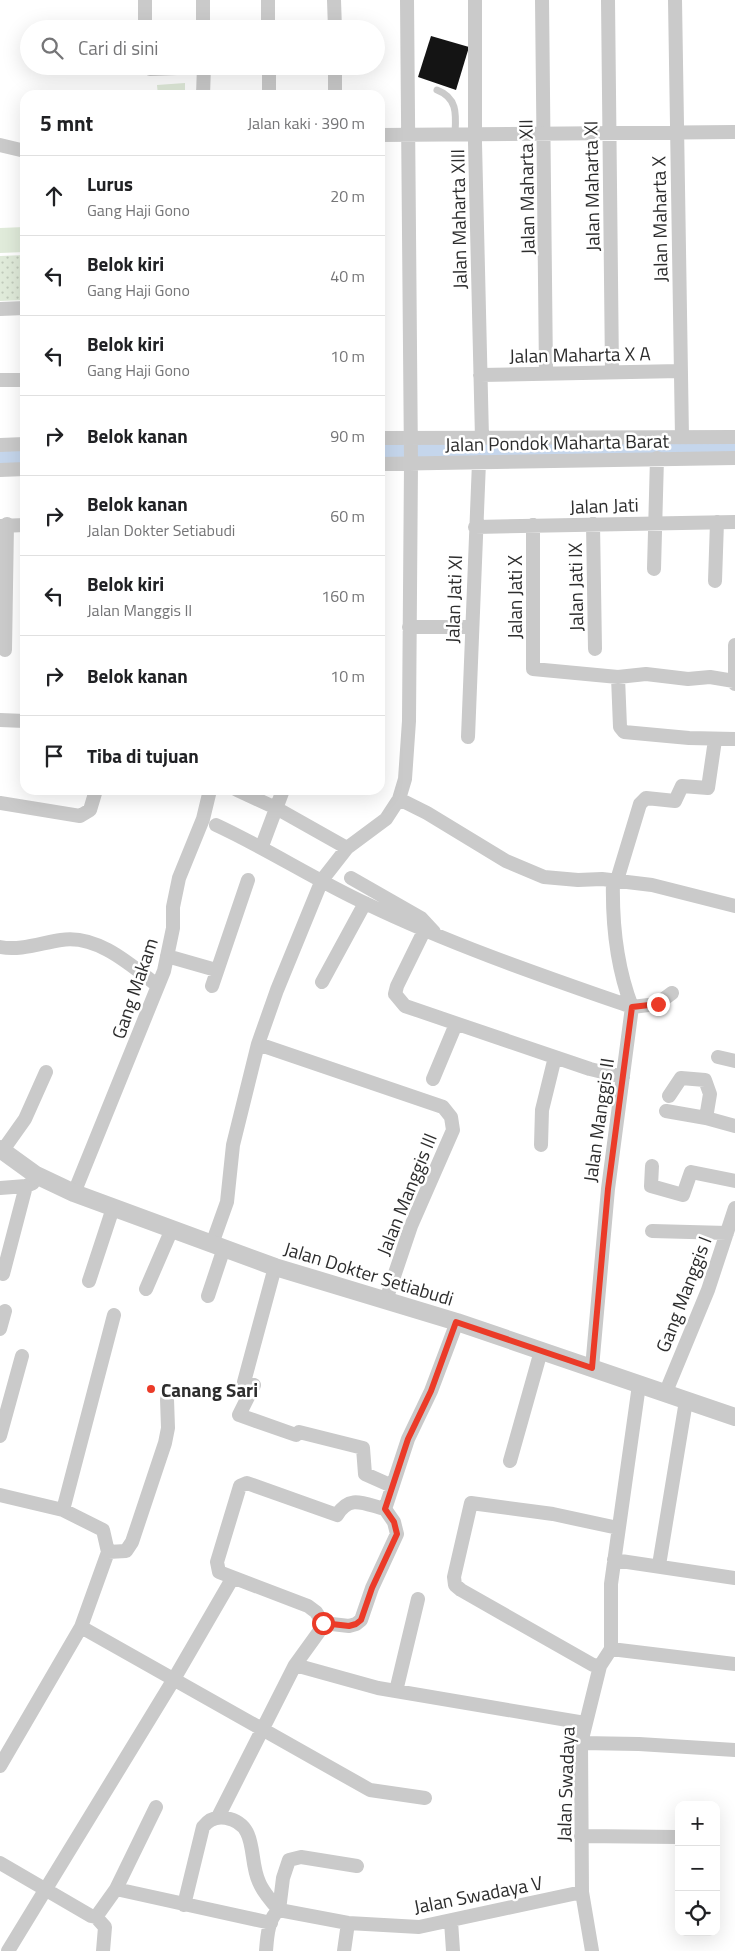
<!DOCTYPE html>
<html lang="id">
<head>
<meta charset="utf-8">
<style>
	:root { --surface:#fff; --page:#f6f6f6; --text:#202124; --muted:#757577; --line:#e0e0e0 }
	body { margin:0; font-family:"Titillium Web",sans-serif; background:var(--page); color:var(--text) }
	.controls { position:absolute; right:15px; bottom:15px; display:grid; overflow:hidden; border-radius:10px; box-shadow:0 5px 20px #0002 }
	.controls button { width:45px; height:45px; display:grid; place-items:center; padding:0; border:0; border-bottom:1px solid var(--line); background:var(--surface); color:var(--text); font:25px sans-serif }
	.stop { position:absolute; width:15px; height:15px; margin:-11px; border:4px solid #eb3b28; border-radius:50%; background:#fff }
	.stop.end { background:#eb3b28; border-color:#fff; box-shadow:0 1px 5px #0008 }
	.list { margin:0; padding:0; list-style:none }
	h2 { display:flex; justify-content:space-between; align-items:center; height:65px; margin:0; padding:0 20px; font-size:21px }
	h2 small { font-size:16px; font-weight:400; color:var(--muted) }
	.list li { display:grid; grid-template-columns:32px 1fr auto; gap:15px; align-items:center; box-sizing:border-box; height:80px; padding:0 20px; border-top:1px solid var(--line) }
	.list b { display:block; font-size:19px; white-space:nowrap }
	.list p { margin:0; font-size:16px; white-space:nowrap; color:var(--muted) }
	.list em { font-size:16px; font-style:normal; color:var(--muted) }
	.icon { flex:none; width:28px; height:28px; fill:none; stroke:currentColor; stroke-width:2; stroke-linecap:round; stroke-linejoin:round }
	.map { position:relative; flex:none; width:735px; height:1951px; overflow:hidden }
	.search { position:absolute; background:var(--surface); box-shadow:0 5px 20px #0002; left:20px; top:20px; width:365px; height:55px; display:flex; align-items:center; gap:12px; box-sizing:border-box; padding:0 18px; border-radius:28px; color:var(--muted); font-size:19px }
	.panel { position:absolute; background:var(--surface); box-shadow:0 5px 20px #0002; left:20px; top:90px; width:365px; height:705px; border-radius:15px }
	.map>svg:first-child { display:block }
	.grass { fill:url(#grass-dots) }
	.pitch { fill:#e0ebda }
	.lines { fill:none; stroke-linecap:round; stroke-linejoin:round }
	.river { stroke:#c5d6ec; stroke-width:26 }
	.building { fill:#141414 }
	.service { stroke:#cacaca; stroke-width:7 }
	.minor { stroke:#cacaca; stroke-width:14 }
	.tertiary { stroke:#cacaca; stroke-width:18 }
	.route { stroke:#eb3b28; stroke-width:6 }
	.poi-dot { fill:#eb3b28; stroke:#fff; stroke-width:2 }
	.labels { text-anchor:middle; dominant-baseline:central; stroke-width:5; stroke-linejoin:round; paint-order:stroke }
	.street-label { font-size:19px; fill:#2d2d2d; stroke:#fff }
	.poi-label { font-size:19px; font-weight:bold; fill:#2d2d2d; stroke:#fff; text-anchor:start }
</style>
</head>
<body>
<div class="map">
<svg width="735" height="1951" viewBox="0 0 735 1951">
	<defs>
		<pattern id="grass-dots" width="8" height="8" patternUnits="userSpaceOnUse" patternTransform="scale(1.25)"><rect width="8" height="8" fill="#e0ebda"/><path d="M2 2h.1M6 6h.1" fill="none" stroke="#c0cabb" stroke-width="1.8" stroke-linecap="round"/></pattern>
	</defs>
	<rect width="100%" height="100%" fill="#fff"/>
	<!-- grass -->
	<path class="grass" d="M25 255V300L0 301V256Z"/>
	<!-- pitch -->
	<path class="pitch" d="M185 83V95H158L157 85Z
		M25 227V252L0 253V228Z"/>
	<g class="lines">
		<!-- river -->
		<path class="river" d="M380 448 735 446
			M0 455H25"/>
	</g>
	<!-- building -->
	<path class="building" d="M431 36 469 47 456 90 418 77Z"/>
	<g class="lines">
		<!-- service -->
		<path class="service" d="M437 90C458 98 456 115 455 134"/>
		<!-- minor -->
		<path class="minor" d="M145 0V29
			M203 0V29
			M268 0V29
			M334 0 335 29
			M475 0V143L482 438
			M542 0 546 373
			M608 0 612 372
			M675 0 682 437
			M146 66 150 69 204 67
			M269 66V95
			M335 66V95
			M203 95 204 66
			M380 135 735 132
			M0 145 25 151
			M0 309 25 308
			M480 375 680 371
			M0 380H25
			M380 438 735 437
			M0 445 25 444
			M380 464 735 458
			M0 470 25 469
			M593 524 595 649
			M533 525V669L618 677 646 674 688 679 710 677 734 681
			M0 526 25 525
			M475 527 735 522
			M654 569 657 458
			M715 581 717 522
			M409 627H471
			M735 645V684
			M5 650 7 524
			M618 677 620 727 624 732 689 738 735 739
			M0 720 25 721
			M468 737 479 462
			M237 790 276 808 347 848
			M399 799 427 813 506 861 544 877 578 880 602 879 652 885 735 906
			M0 803 80 816 90 810 96 790
			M216 825C268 849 315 880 367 904 452 945 543 976 632 1007L657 1004 672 993
			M262 846 283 790
			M351 878 421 918 434 932
			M617 880 640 804 646 798 675 801 682 786 708 788 715 740
			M424 931 397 986 395 994 405 1006 590 1069 623 1077
			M0 947C20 951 41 943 61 940 97 934 131 965 158 986
			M167 956 216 970
			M322 982 365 903
			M212 986 248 880
			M258 1044 443 1107 451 1117 453 1130 411 1226 386 1300
			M718 1057 735 1061
			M433 1079 456 1024
			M669 1096 681 1078 705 1080 710 1094 706 1118 735 1126
			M666 1111 706 1118
			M541 1145 542 1110 555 1057
			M3 1150 25 1119 46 1072
			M652 1166 651 1186 683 1195 691 1172 735 1181
			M0 1188 26 1186 33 1183
			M74 1193 164 971 173 928V907L179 878 203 819 210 790
			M652 1231 727 1233
			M212 1244 227 1202 233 1145 258 1044 277 990 322 880 347 848 386 819 399 799 405 779 409 721 411 463 407 0
			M275 1267 244 1382 254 1385 239 1415 296 1435 299 1432 363 1448 365 1474 392 1486
			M3 1274 26 1186
			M89 1281 113 1208
			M146 1289 172 1229
			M208 1296 224 1248
			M0 1329 5 1311
			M592 1368 608 1189 632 1007C617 968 612 922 613 880
			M665 1394 708 1290 735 1208
			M0 1436 22 1356
			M510 1461 541 1351
			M0 1495 63 1510 103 1530 108 1552 81 1627 0 1766
			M385 1509 408 1439 431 1391 457 1322
			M63 1510 114 1315
			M108 1552 126 1551 132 1542 165 1443 168 1428 167 1399
			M614 1560 735 1578
			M659 1565 686 1401
			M323 1623 349 1626 356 1624 361 1620 372 1588 397 1534 394 1522 385 1509
			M81 1627 370 1790 425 1798
			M611 1649 735 1664
			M295 1665 378 1688 585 1723
			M600 1666 593 1665 461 1590 455 1585 454 1577 471 1503 553 1514 618 1528
			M396 1691 418 1599
			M581 1743 639 1744 735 1750
			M218 1817 295 1665 321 1629 323 1623 316 1612 308 1606 219 1572 217 1562 240 1486 247 1483 337 1515C350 1494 364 1504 385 1509
			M581 1836 677 1837
			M0 1863 91 1916 96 1917
			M116 1889 271 1923
			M184 1905 203 1827C209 1819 216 1816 226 1818 259 1824 248 1859 259 1882 263 1892 271 1901 279 1910
			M279 1910 283 1878 289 1860 301 1857 357 1866
			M96 1917 116 1889 156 1807
			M96 1917 105 1927 103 1951
			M451 1921 453 1951
			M8 1951 174 1679 232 1579
			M266 1951C267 1938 268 1918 279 1910L348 1923 419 1927 582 1892
			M344 1951 348 1923
			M592 1951 582 1892 581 1743 600 1666 611 1649V1584L639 1385"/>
		<!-- tertiary -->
		<path class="tertiary" d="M0 1149 36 1175 74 1193 275 1267 457 1322 735 1417"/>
	</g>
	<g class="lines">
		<!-- route -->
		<path class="route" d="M323 1623 349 1626 356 1624 361 1620 372 1588 397 1534 394 1522 385 1509 408 1439 431 1391 456 1322 592 1368 608 1189 632 1007 658 1004"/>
	</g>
	<!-- markers -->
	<circle class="poi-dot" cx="151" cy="1389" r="5"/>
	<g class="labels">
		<!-- street labels -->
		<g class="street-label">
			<text transform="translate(591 186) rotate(-91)">Jalan Maharta XI</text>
			<text transform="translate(526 187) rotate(-91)">Jalan Maharta XII</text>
			<text transform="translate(458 219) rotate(-91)">Jalan Maharta XIII</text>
			<text transform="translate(659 219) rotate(-91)">Jalan Maharta X</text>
			<text transform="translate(580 354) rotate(-1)">Jalan Maharta X A</text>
			<text transform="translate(557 442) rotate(-1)">Jalan Pondok Maharta Barat</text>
			<text transform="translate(604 505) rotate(-2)">Jalan Jati</text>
			<text transform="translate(575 587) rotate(-91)">Jalan Jati IX</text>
			<text transform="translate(514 597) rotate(-90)">Jalan Jati X</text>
			<text transform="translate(453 599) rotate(-88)">Jalan Jati XI</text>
			<text transform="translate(134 988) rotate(-71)">Gang Makam</text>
			<text transform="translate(598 1120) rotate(-82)">Jalan Manggis II</text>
			<text transform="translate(406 1194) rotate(-68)">Jalan Manggis III</text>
			<text transform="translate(369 1273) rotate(17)">Jalan Dokter Setiabudi</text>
			<text transform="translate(683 1294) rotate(-69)">Gang Manggis I</text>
			<text transform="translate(565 1784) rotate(-88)">Jalan Swadaya</text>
			<text transform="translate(478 1894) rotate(-11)">Jalan Swadaya V</text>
		</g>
		<!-- poi labels -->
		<g class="poi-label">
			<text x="161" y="1389">Canang Sari</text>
		</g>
	</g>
</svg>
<div class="controls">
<button>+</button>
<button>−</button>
<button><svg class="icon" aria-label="locate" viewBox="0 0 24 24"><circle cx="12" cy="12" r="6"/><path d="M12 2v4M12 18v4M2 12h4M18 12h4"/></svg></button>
</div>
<div class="stop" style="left:323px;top:1623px"></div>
<div class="stop end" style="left:658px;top:1004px"></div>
<div class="search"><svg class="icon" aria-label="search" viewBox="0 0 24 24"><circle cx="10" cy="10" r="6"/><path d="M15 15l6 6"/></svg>Cari di sini</div>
<section class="panel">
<h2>5 mnt<small>Jalan kaki · 390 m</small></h2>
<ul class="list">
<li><svg class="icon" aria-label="ahead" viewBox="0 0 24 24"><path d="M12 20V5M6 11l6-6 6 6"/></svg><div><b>Lurus</b><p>Gang Haji Gono</p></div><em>20 m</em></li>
<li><svg class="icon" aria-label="left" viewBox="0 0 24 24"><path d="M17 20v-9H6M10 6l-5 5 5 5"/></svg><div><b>Belok kiri</b><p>Gang Haji Gono</p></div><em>40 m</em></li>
<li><svg class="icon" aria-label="left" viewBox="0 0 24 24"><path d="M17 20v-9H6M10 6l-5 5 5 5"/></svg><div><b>Belok kiri</b><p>Gang Haji Gono</p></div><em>10 m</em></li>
<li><svg class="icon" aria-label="right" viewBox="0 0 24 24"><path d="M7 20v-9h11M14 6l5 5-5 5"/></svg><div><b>Belok kanan</b></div><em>90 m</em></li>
<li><svg class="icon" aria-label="right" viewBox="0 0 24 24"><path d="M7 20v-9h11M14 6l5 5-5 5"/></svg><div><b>Belok kanan</b><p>Jalan Dokter Setiabudi</p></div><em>60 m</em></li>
<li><svg class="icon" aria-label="left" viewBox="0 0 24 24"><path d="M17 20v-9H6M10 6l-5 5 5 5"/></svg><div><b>Belok kiri</b><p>Jalan Manggis II</p></div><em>160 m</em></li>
<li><svg class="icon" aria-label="right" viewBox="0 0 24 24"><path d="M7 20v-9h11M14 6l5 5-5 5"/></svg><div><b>Belok kanan</b></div><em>10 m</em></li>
<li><svg class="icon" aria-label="arrive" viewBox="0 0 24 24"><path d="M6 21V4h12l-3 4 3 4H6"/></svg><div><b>Tiba di tujuan</b></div></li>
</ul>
</section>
</div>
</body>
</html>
